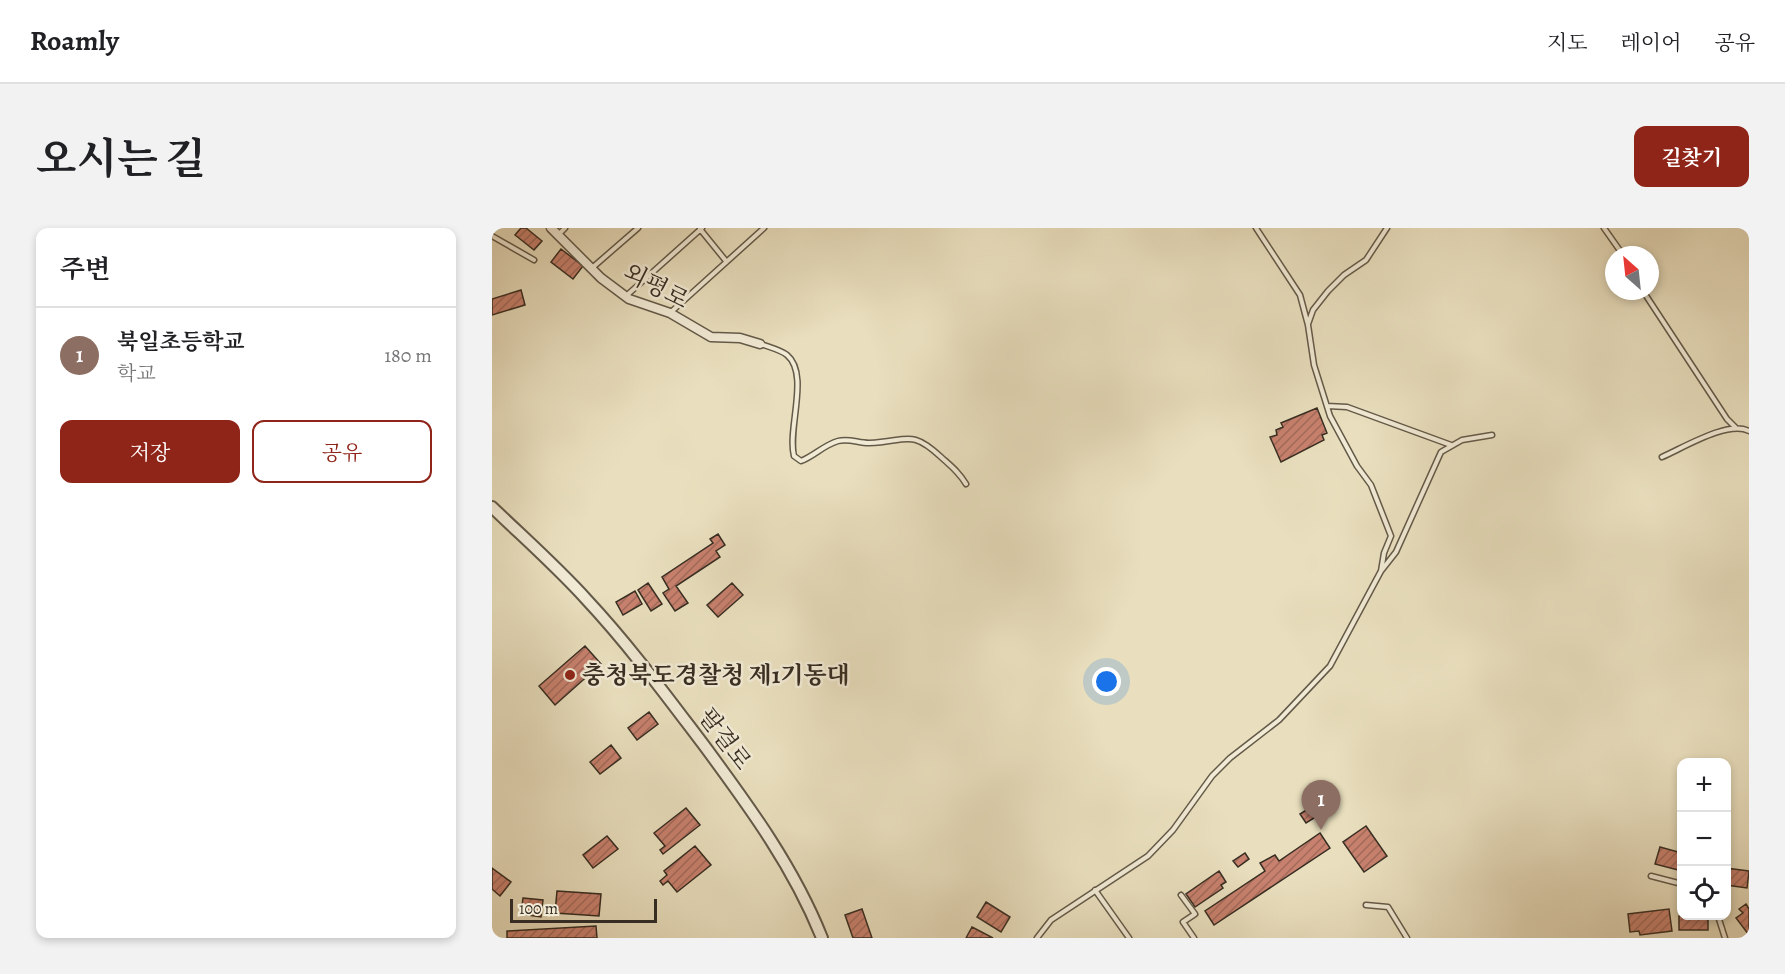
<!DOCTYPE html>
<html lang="ko">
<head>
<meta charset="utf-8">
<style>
	:root { --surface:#fff; --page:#f2f2f2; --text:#202124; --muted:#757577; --line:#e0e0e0; --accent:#8f2418 }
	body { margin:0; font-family:Alegreya,"Noto Serif KR",serif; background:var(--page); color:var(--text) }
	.controls { position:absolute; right:18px; bottom:18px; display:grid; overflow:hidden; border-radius:12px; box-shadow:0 3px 9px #0003 }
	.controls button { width:54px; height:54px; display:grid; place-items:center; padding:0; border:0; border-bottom:2px solid var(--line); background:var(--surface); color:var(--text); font:30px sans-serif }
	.compass { position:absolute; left:1113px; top:18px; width:54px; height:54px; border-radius:50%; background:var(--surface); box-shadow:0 3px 9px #0003; rotate:333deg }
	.scale { position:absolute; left:18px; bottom:15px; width:147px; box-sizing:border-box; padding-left:6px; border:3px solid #372d22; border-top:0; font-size:16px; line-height:21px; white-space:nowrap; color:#372d22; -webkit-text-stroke:4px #f1ead5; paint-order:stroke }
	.you { position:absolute; left:615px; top:454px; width:21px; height:21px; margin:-15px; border:4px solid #fff; border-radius:50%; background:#1a73e8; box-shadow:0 0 0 9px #1a73e833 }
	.badge { display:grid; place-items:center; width:39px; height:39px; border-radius:50%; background:var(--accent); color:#fff; font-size:20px; font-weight:700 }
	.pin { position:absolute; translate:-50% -50px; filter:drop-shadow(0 2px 3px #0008) }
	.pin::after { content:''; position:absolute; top:32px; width:21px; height:18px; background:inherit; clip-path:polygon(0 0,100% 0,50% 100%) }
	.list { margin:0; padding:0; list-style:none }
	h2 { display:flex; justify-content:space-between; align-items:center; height:78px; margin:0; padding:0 24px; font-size:26px }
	h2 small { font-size:20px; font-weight:400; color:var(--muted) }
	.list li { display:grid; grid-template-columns:39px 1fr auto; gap:18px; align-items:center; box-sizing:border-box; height:96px; padding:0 24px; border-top:2px solid var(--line) }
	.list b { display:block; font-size:22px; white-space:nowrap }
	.list p { margin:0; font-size:20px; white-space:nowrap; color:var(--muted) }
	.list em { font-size:20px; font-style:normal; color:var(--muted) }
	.actions { display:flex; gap:12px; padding:18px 24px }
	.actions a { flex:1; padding:14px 0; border:2px solid var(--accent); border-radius:12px; text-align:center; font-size:21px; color:var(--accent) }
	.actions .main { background:var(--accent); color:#fff }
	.icon { flex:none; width:33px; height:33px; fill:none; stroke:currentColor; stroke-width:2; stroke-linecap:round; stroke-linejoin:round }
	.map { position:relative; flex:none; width:1257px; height:710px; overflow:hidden; border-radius:12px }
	header { display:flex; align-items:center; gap:36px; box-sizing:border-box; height:84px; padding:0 30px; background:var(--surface); border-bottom:2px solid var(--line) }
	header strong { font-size:28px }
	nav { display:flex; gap:33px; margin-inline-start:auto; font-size:21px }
	.intro { display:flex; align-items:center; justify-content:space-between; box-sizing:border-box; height:144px; padding:0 36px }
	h1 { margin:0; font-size:42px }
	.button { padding:15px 27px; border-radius:12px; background:var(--accent); color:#fff; font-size:21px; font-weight:700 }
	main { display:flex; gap:36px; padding:0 36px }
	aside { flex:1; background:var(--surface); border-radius:12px; box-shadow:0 3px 9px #0003 }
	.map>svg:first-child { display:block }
	.building { fill:url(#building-hatch); stroke:#372d22; stroke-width:1.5 }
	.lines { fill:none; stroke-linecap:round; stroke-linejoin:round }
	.service-casing { stroke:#645a49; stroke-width:7 }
	.minor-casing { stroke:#645a49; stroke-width:11 }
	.tertiary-casing { stroke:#645a49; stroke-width:14 }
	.service { stroke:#f1ead5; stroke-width:4 }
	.minor { stroke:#f1ead5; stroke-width:8 }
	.tertiary { stroke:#f1ead5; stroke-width:10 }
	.poi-dot { fill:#8f2418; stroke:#f1ead5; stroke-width:2 }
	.labels { text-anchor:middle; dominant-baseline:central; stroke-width:5; stroke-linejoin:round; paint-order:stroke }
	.street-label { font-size:24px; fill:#372d22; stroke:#f1ead5 }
	.poi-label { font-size:24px; font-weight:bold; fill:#372d22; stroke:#f1ead5; text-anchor:start }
</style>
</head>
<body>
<header>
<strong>Roamly</strong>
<nav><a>지도</a><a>레이어</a><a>공유</a></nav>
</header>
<div class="intro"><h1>오시는 길</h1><a class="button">길찾기</a></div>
<main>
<aside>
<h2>주변<small></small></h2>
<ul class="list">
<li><span class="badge" style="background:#8d6e63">1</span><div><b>북일초등학교</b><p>학교</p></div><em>180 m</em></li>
</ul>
<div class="actions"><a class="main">저장</a><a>공유</a></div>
</aside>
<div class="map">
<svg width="1257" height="710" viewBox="0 0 1257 710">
	<defs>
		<pattern id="building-hatch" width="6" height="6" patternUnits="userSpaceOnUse" patternTransform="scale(1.5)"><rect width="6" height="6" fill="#c8816e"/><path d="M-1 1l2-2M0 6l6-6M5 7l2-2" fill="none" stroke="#a36a5a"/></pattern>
	</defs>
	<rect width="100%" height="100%" fill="#e9dfbe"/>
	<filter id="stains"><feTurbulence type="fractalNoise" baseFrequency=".00333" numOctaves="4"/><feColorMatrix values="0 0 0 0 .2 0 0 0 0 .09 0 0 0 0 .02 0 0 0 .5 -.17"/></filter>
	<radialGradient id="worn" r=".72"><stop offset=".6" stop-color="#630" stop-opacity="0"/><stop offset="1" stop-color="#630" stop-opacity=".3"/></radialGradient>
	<!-- building -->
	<path class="building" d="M29 0H34L50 13 42 22 23 7Z
		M69 21 91 38 81 51 59 34Z
		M29 62 33 77 0 87V71Z
		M825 180 835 205 830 207 832 212 789 234 778 209 785 207 784 202 791 199 789 195Z
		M226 306 233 317 224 323 228 329 184 358 196 375 183 383 171 365 177 361 170 349 221 315 218 311Z
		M156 355 170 376 159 383 146 362Z
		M240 355 251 367 226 389 215 377Z
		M143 363 150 376 131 387 124 374Z
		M93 418 109 436 63 477 47 458Z
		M157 484 166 496 145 512 136 500Z
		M119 517 129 530 108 546 98 534Z
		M824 576 830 585 814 595 808 586Z
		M194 580 208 597 171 626 168 622 173 618 162 605Z
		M874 598 895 628 872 644 851 614Z
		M828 605 838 620 722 697 713 683 773 643 768 635 783 627 787 633Z
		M115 608 126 621 101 640 91 627Z
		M203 618 219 637 185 664 176 653 171 657 168 653 175 647 172 643Z
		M1168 619 1190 625V643L1163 636Z
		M753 625 757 631 746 639 741 633Z
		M0 640 19 654 8 668 0 661Z
		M1234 640 1257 643 1255 660 1234 657Z
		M727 643 734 654 729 657 731 660 703 679 694 666Z
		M65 663 109 666 107 688 63 685Z
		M31 670 51 672 49 689 29 686Z
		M494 674 518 689 509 704 485 689Z
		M1254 676 1257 681V707L1244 690 1251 685 1247 681Z
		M370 681 380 710H361L353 687Z
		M1177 681 1180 703 1148 707 1147 703 1138 704 1136 686Z
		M1187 688H1216V702H1187Z
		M104 698 105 710H15V703Z
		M480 699 501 710H474Z"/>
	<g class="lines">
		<!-- service casing -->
		<g class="service-casing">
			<path id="service" d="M764 0 808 67 816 97 822 137 838 188 865 238 879 257 899 308 892 325 889 343
				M1112 0 1131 27
				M208 1 234 33
				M66 7 73 0
				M0 8 42 32
				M100 40 146 0
				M1151 63 1235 191 1243 199
				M134 68 210 0
				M179 84 272 0
				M816 96 821 82 836 63 852 47 874 32 895 0
				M269 116C277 119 289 122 295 127 318 146 295 201 302 228L309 233C322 228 332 217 346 213 357 210 366 215 377 215 415 214 418 200 449 229 459 238 467 244 474 256
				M835 178 855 179 959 217
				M1170 229C1191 220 1236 192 1257 203
				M1159 648 1190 656
				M603 662 637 710
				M689 667 703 686 691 694 702 710
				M874 677 896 679 915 710
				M1226 688 1233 710
				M545 710 559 692 656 628 681 602 720 548 738 530 787 492 838 438 889 343 904 324 949 224 970 212 1000 207"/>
		</g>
		<!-- minor casing -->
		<g class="minor-casing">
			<path id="minor" d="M59 0 109 50 137 71 178 85 219 109 248 110 268 116"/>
		</g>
		<!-- tertiary casing -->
		<g class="tertiary-casing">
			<path id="tertiary" d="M0 279C31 309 65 339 94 371 138 418 176 470 214 520 259 581 302 640 330 710"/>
		</g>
		<!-- service -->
		<use href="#service" class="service"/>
		<!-- minor -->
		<use href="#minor" class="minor"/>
		<!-- tertiary -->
		<use href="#tertiary" class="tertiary"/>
	</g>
	<!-- markers -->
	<circle class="poi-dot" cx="78" cy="447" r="6"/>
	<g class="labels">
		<!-- street labels -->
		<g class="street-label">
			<text transform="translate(164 58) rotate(27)">외평로</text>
			<text transform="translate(233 511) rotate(53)">팔결로</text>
		</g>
		<!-- poi labels -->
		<g class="poi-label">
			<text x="90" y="447">충청북도경찰청 제1기동대</text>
		</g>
	</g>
	<rect width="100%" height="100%" filter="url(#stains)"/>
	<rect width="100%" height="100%" fill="url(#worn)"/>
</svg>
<div class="controls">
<button>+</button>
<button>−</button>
<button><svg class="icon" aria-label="locate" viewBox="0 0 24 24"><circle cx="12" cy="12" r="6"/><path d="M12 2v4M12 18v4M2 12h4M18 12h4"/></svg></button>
</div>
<svg class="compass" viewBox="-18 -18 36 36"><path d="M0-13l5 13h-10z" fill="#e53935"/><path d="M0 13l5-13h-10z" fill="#757577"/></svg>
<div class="scale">100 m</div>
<div class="you"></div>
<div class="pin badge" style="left:829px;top:602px;background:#8d6e63">1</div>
</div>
</main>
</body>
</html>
